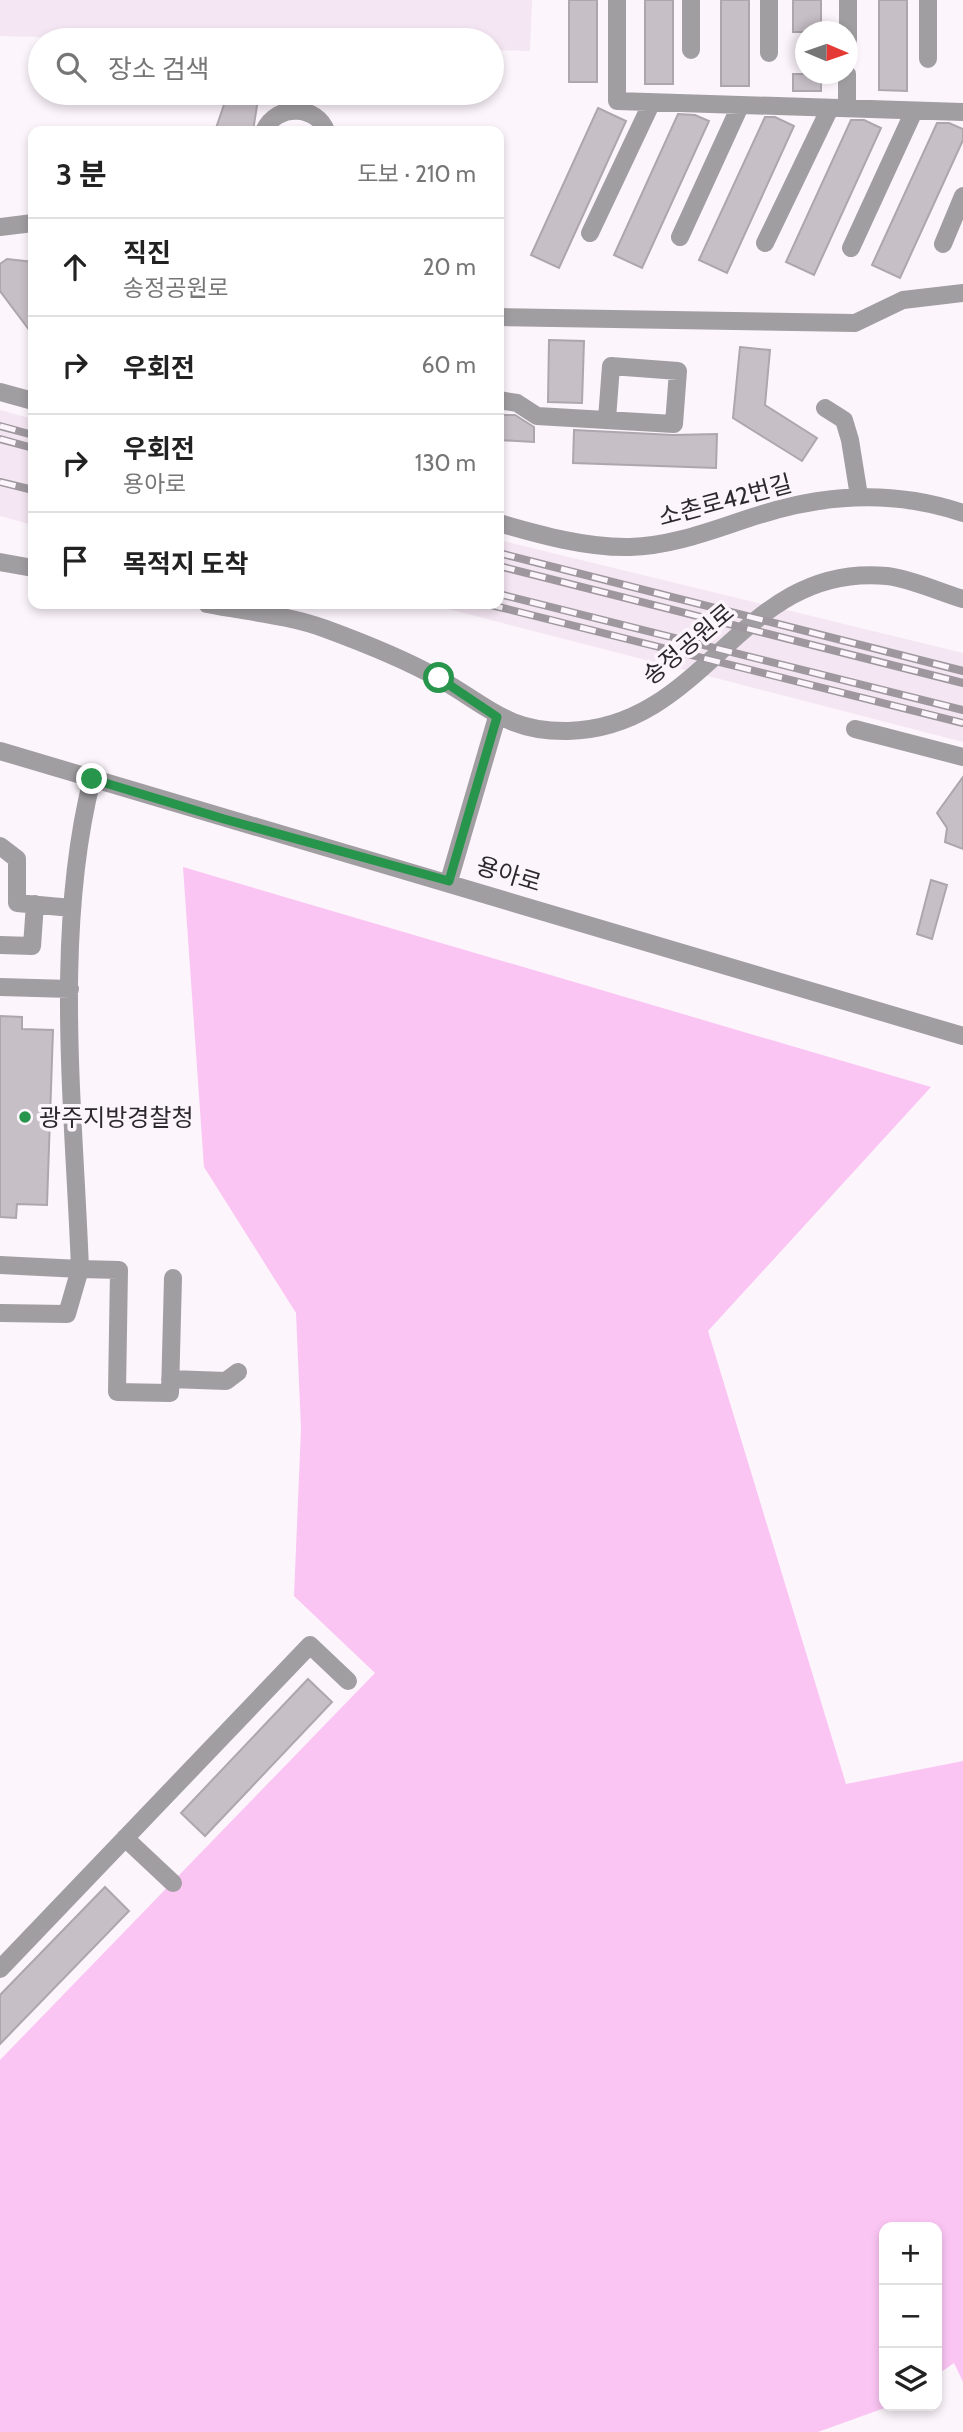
<!DOCTYPE html>
<html lang="ko">
<head>
<meta charset="utf-8">
<style>
	:root { --surface:#fff; --page:#f2f2f2; --text:#222; --muted:#767676; --line:#e0e0e0 }
	body { margin:0; font-family:Cabin,"Noto Sans KR",sans-serif; background:var(--page); color:var(--text) }
	.controls { position:absolute; right:21px; bottom:21px; display:grid; overflow:hidden; border-radius:14px; box-shadow:0 4px 10px #0003 }
	.controls button { width:63px; height:63px; display:grid; place-items:center; padding:0; border:0; border-bottom:2px solid var(--line); background:var(--surface); color:var(--text); font:35px sans-serif }
	.compass { position:absolute; left:795px; top:21px; width:63px; height:63px; border-radius:50%; background:var(--surface); box-shadow:0 4px 10px #0003; rotate:92deg }
	.stop { position:absolute; width:21px; height:21px; margin:-16px; border:5px solid #28954d; border-radius:50%; background:#fff }
	.stop.end { background:#28954d; border-color:#fff; box-shadow:0 2px 7px #0008 }
	.list { margin:0; padding:0; list-style:none }
	h2 { display:flex; justify-content:space-between; align-items:center; height:91px; margin:0; padding:0 28px; font-size:30px }
	h2 small { font-size:23px; font-weight:400; color:var(--muted) }
	.list li { display:grid; grid-template-columns:46px 1fr auto; gap:21px; align-items:center; box-sizing:border-box; height:98px; padding:0 28px; border-top:2px solid var(--line) }
	.list b { display:block; font-size:26px; white-space:nowrap }
	.list p { margin:0; font-size:23px; white-space:nowrap; color:var(--muted) }
	.list em { font-size:23px; font-style:normal; color:var(--muted) }
	.icon { flex:none; width:38px; height:38px; fill:none; stroke:currentColor; stroke-width:2; stroke-linecap:round; stroke-linejoin:round }
	.map { position:relative; flex:none; width:963px; height:2432px; overflow:hidden }
	.search { position:absolute; background:var(--surface); box-shadow:0 4px 10px #0003; left:28px; top:28px; width:476px; height:77px; display:flex; align-items:center; gap:18px; box-sizing:border-box; padding:0 24px; border-radius:38px; color:var(--muted); font-size:26px }
	.panel { position:absolute; background:var(--surface); box-shadow:0 4px 10px #0003; left:28px; top:126px; width:476px; height:483px; border-radius:14px }
	.map>svg:first-child { display:block }
	.built { fill:#f4e6f2 }
	.green { fill:#fac5f3 }
	.building { fill:#c7bfc6; stroke:#aea6ad; stroke-width:2 }
	.lines { fill:none; stroke-linecap:round; stroke-linejoin:round }
	.minor { stroke:#a19ea1; stroke-width:18 }
	.rail-casing { stroke:#9e989e; stroke-width:8 }
	.rail { stroke:#fdf5fc; stroke-width:5; stroke-dasharray:16; stroke-linecap:butt }
	.route { stroke:#28954d; stroke-width:9 }
	.poi-dot { fill:#28954d; stroke:#fdf5fc; stroke-width:2.5 }
	.labels { text-anchor:middle; dominant-baseline:central; stroke-width:7; stroke-linejoin:round; paint-order:stroke }
	.street-label { font-size:24px; fill:#2c292c; stroke:#fdf5fc }
	.poi-label { font-size:24px; fill:#2c292c; stroke:#fdf5fc; text-anchor:start }
</style>
</head>
<body>
<div class="map">
<svg width="963" height="2432" viewBox="0 0 963 2432">
	<rect width="100%" height="100%" fill="#fdf5fc"/>
	<!-- built -->
	<path class="built" d="M0 0H532L530 51 492 50V40H156L0 36Z
		M0 410 33 419V525L0 516Z
		M499 540 963 653V742L429 604H499Z"/>
	<!-- green -->
	<path class="green" d="M183 867 931 1087 708 1331 846 1784 963 1761V2382L954 2363 937 2375V2227H884V2406H890L818 2432H0V2060L375 1673 294 1596 301 1429 296 1313 204 1167Z"/>
	<!-- building -->
	<path class="building" d="M569 0H597V82H569Z
		M645 0H673V84H645Z
		M721 0H749V86H721Z
		M793 0H821V32H793Z
		M879 0H907V91L879 90Z
		M793 74H821V91H793Z
		M228 93H259L253 131H215Z
		M598 108 626 121 559 268 531 255Z
		M678 114 695 115 709 121 642 268 614 255Z
		M765 117H775L794 126 727 273 699 260Z
		M851 120H864L881 128 814 275 786 262Z
		M937 123H949L963 129V140L900 278 872 265Z
		M7 259 33 262V335L0 291V264Z
		M549 340 584 341 582 403 548 402Z
		M740 347 770 350 765 405 817 438 802 461 733 418Z
		M499 415H515L534 427V442L499 440Z
		M574 430 673 435 717 434 716 468 573 463Z
		M963 777V849L945 842 947 828 937 813Z
		M931 880 947 885 932 939 917 934Z
		M0 1016 22 1017V1029L53 1030 47 1205 17 1204 16 1218 0 1217Z
		M308 1679 332 1702 205 1836 181 1813Z
		M105 1887 129 1911 0 2044V1995Z"/>
	<g class="lines">
		<!-- minor -->
		<path class="minor" d="M617 0V101L963 112
			M848 40V0
			M691 50V0
			M769 53V0
			M928 59V0
			M847 108V74
			M264 131C277 102 318 106 326 131
			M0 227 33 223
			M590 233 651 104
			M680 237 740 106
			M765 243 830 108
			M943 244 963 196
			M851 248 914 111
			M499 317 855 323 903 300 963 293
			M0 392 33 401
			M499 400 517 403 537 416 674 424 678 371 611 366 607 419
			M825 408 844 420 850 440 859 496
			M499 523C540 535 587 548 630 547 675 546 717 528 759 515 828 493 895 490 963 513
			M0 562 33 568
			M207 604C247 612 288 615 326 629 364 643 404 659 438 678 487 705 506 732 568 731 708 728 740 562 887 576 912 579 939 592 963 599
			M855 729 963 757
			M0 751 963 1036
			M0 846 17 859V903L72 908
			M449 881 497 717
			M0 945 32 946 35 904
			M0 987 70 989
			M0 1265 80 1269C74 1110 53 934 92 779
			M0 1313 67 1314 80 1269 119 1270 117 1392 170 1393 173 1278
			M170 1379 226 1381 238 1372
			M125 1838 173 1883
			M0 1969 310 1645 348 1681"/>
		<!-- rail casing -->
		<g class="rail-casing">
			<path id="rail" d="M0 426 33 435
				M0 439 33 448
				M0 482 33 490
				M499 553 963 671
				M499 566 963 683
				M499 594 963 710
				M487 604 963 723"/>
		</g>
		<!-- rail -->
		<use href="#rail" class="rail"/>
	</g>
	<g class="lines">
		<!-- route -->
		<path class="route" d="M92 779 224 819 449 881 497 717 439 678"/>
	</g>
	<!-- markers -->
	<circle class="poi-dot" cx="25" cy="1117" r="7"/>
	<g class="labels">
		<!-- street labels -->
		<g class="street-label">
			<text transform="translate(725 500) rotate(-15)">소촌로42번길</text>
			<text transform="translate(688 644) rotate(-40)">송정공원로</text>
			<text transform="translate(509 874) rotate(17)">용아로</text>
		</g>
		<!-- poi labels -->
		<g class="poi-label">
			<text x="39" y="1117">광주지방경찰청</text>
		</g>
	</g>
</svg>
<div class="controls">
<button>+</button>
<button>−</button>
<button><svg class="icon" aria-label="layers" viewBox="0 0 24 24"><path d="M12 4l9 5-9 5-9-5zM3 14l9 5 9-5"/></svg></button>
</div>
<svg class="compass" viewBox="-18 -18 36 36"><path d="M0-13l5 13h-10z" fill="#e53935"/><path d="M0 13l5-13h-10z" fill="#767676"/></svg>
<div class="stop" style="left:439px;top:678px"></div>
<div class="stop end" style="left:92px;top:779px"></div>
<div class="search"><svg class="icon" aria-label="search" viewBox="0 0 24 24"><circle cx="10" cy="10" r="6"/><path d="M15 15l6 6"/></svg>장소 검색</div>
<section class="panel">
<h2>3 분<small>도보 · 210 m</small></h2>
<ul class="list">
<li><svg class="icon" aria-label="ahead" viewBox="0 0 24 24"><path d="M12 20V5M6 11l6-6 6 6"/></svg><div><b>직진</b><p>송정공원로</p></div><em>20 m</em></li>
<li><svg class="icon" aria-label="right" viewBox="0 0 24 24"><path d="M7 20v-9h11M14 6l5 5-5 5"/></svg><div><b>우회전</b></div><em>60 m</em></li>
<li><svg class="icon" aria-label="right" viewBox="0 0 24 24"><path d="M7 20v-9h11M14 6l5 5-5 5"/></svg><div><b>우회전</b><p>용아로</p></div><em>130 m</em></li>
<li><svg class="icon" aria-label="arrive" viewBox="0 0 24 24"><path d="M6 21V4h12l-3 4 3 4H6"/></svg><div><b>목적지 도착</b></div></li>
</ul>
</section>
</div>
</body>
</html>
